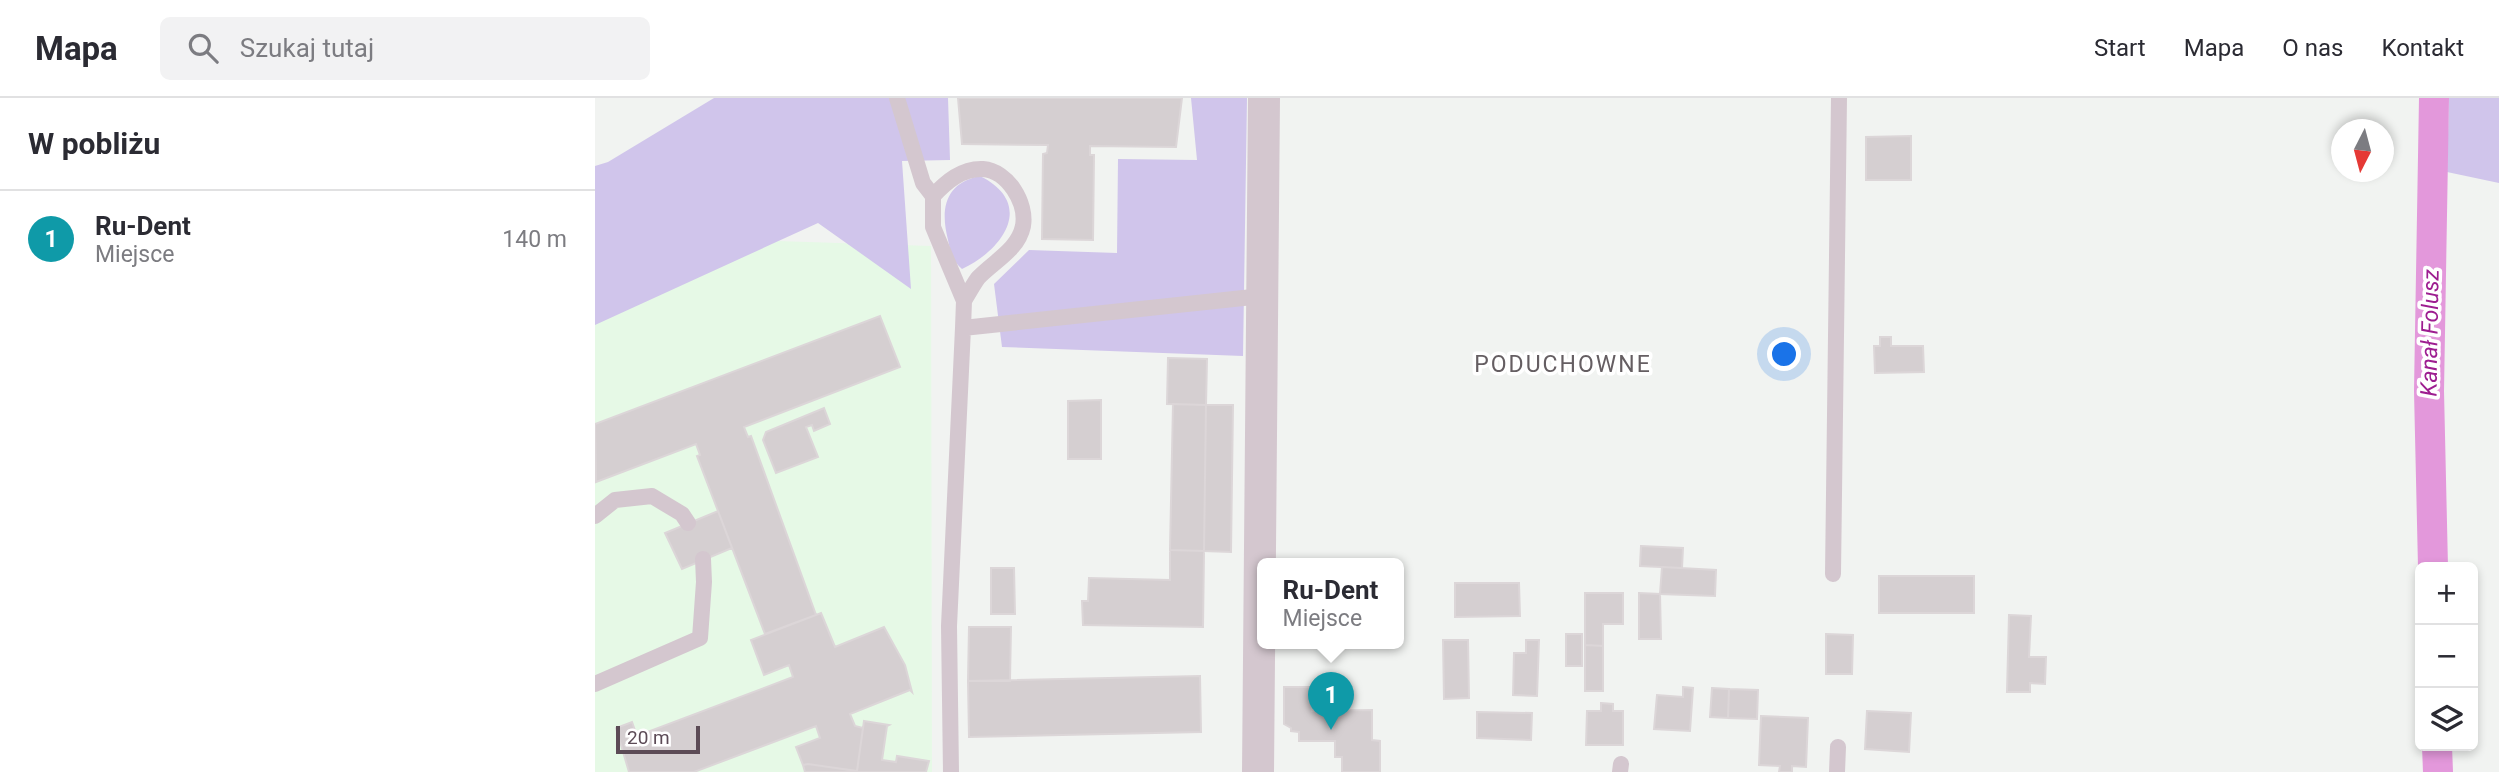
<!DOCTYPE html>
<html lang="pl">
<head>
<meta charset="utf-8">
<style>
	:root { --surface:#fff; --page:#f2f2f3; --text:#2b2b33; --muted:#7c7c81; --line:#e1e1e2; --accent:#0b8043 }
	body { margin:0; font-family:Roboto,sans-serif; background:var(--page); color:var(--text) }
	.controls { position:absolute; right:21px; bottom:21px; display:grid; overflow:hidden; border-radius:10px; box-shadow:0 4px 10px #0003 }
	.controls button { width:63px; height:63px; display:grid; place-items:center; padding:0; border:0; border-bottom:2px solid var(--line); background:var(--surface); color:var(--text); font:35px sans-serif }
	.compass { position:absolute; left:1736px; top:21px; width:63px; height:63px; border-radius:50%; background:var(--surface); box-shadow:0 4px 10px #0003; rotate:186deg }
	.scale { position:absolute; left:21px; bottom:18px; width:84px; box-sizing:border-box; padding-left:7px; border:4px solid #5c4b56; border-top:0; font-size:19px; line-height:24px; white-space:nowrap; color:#5c4b56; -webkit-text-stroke:5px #fff; paint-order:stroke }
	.you { position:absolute; left:1190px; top:257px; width:24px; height:24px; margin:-18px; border:5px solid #fff; border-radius:50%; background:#1a73e8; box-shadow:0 0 0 10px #1a73e833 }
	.badge { display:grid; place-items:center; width:46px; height:46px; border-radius:50%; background:var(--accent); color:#fff; font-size:23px; font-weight:700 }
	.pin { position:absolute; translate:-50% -58px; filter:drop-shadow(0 2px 4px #0008) }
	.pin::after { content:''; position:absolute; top:37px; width:24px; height:21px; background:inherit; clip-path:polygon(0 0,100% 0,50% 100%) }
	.popup { position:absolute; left:662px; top:460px; width:147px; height:91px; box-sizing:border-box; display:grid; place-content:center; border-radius:10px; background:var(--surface); filter:drop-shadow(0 2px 5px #0005); font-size:23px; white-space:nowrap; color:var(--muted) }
	.popup b { font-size:26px; color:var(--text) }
	.popup::after { content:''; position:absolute; left:50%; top:100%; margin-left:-14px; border:14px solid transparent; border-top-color:var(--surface) }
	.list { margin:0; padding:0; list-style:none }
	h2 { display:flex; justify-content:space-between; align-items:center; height:91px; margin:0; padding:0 28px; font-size:30px }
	h2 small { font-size:23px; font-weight:400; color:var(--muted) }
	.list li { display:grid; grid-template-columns:46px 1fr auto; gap:21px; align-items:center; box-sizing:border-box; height:98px; padding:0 28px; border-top:2px solid var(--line) }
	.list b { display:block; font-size:26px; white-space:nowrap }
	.list p { margin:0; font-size:23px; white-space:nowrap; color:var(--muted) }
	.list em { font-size:23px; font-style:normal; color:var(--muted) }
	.icon { flex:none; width:38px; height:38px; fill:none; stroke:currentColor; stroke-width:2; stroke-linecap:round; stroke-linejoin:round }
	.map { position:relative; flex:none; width:1904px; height:674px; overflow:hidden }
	header { display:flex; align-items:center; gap:42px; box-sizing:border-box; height:98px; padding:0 35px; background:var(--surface); border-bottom:2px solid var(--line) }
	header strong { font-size:33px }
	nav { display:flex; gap:38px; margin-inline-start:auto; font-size:24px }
	.search { width:490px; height:63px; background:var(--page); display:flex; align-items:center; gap:18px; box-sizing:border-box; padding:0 24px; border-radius:10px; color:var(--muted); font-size:26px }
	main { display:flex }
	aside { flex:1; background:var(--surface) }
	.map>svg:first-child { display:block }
	.medical { fill:#e6f9e6 }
	.green { fill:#d0c5eb }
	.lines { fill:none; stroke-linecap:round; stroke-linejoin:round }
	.canal { stroke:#e398db; stroke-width:30 }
	.building { fill:#d5cfd1; stroke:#dcd6d8; stroke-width:2 }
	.lane { stroke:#d4c7cf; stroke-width:16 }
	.street { stroke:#d4c7cf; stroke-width:32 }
	.labels { text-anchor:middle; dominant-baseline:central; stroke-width:7; stroke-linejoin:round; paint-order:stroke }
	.water-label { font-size:23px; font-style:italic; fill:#9d1d90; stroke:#fff }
	.neighbourhood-label { font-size:23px; letter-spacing:2px; fill:#655e62; stroke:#fff }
</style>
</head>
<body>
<header>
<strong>Mapa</strong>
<div class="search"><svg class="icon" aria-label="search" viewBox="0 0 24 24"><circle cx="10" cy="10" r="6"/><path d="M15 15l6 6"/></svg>Szukaj tutaj</div>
<nav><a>Start</a><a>Mapa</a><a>O nas</a><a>Kontakt</a></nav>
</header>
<main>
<aside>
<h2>W pobliżu<small></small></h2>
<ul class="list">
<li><span class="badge" style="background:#0f9aa8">1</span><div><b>Ru-Dent</b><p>Miejsce</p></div><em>140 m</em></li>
</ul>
</aside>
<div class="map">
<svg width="1904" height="674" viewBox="0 0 1904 674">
	<rect width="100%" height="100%" fill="#f1f3f1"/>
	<!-- medical -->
	<path class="medical" d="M0 137 336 148 337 674H0Z"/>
	<!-- green -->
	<path class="green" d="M119 0H353L355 62 307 63 316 191 223 125 0 227V68L13 64Z
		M596 0H652L648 258 407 249 399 186 434 152 522 155 523 61 602 62Z
		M1854 0H1904V85L1852 74Z
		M385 78C441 106 408 152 367 171 358 164 355 152 353 142 345 111 350 85 385 78Z"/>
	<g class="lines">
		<!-- canal -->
		<path class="canal" d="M1838 469 1834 293 1839 0
			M1842 648 1843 674"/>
	</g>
	<!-- building -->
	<path class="building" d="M363 0H587L581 49 495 48V57H499L498 142 447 141 448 56 452 55 453 47 367 46Z
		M1316 38V82H1271V39Z
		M285 218 305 269 149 329 153 339 156 338 221 517 170 536 102 358 105 357 101 346 1 384 0 326Z
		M1285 239H1296V248H1328L1329 274 1280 275 1279 248H1285Z
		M573 260 612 261 611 307 572 306Z
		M506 302V361H473V303Z
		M578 306 611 307 609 453 575 452Z
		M611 307H638L636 454 609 453Z
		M229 310 235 326 219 333 217 327 211 329 223 359 181 375 168 342 171 334Z
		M123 413 137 450 87 471 70 435Z
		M1046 448 1088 450 1087 470 1045 468Z
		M575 452 609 453 608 529 488 527 487 503H493L494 480 575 482Z
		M1067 469 1121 472 1120 498 1065 496Z
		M396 470H419L420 516H396Z
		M1284 478H1379V515H1284Z
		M860 485H924L925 518 860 519Z
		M990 495H1028V526H1008V548L990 547Z
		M1044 495 1065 496 1066 541H1044Z
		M226 515 240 549 289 529 310 567 317 594 315 592 255 616 260 628 268 630 262 673 213 666 208 667 201 649 225 640 221 628 99 674H34L21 630 37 624 42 638 198 579 194 567 169 577 156 542Z
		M1414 517 1436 518 1434 559H1451L1450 586 1435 585V594H1412Z
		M374 529H416L415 583H373Z
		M971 536H987V568H971Z
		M1231 536 1258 537 1257 576H1231Z
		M848 542H873L874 600 849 601Z
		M931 542H944L942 598 918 597 919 555H931Z
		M990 547 1008 548V593H990Z
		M605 578 606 634 374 639 373 583Z
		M689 589H717V613L777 612V642L785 643V674H747V659H740V643H704V634L696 633V630L689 626Z
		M1088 589 1098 590 1095 633 1059 631 1062 597 1088 599Z
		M1117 590 1134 591 1133 620 1115 619Z
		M1134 591 1163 592 1162 621 1133 620Z
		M1006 605 1018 606V613H1028V647H991L992 613H1006Z
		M1272 613 1316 615 1314 654 1270 651Z
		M882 614 937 615 936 642 882 640Z
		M1166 618 1213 620 1211 669 1197 668V674H1184L1185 668 1164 667Z
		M269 623 294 627 292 628 287 662 301 664 302 658 334 663 331 674H210L208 667 213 666 262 673Z"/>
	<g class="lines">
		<!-- lane -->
		<path class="lane" d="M302 0 328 85 338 98
			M369 203C373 196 378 187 383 180 399 163 423 152 428 128 432 105 413 73 388 71 367 70 351 84 338 98V129L369 203 368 230 667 198
			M0 418 20 402 57 398 87 416 93 425
			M1238 476 1244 0
			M0 586 105 540 109 484 108 461
			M356 674 354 528 368 230
			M1025 674 1026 666
			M1242 674 1243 649"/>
		<!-- street -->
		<path class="street" d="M663 674 669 0"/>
	</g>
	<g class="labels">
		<!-- water labels -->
		<g class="water-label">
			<text transform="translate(1835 235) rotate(-89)">Kanał Folusz</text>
		</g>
		<!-- neighbourhood labels -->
		<g class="neighbourhood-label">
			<text x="968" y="266">PODUCHOWNE</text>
		</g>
	</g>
</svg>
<div class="controls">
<button>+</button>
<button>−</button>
<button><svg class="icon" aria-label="layers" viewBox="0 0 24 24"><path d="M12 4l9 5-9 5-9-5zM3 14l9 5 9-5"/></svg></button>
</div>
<svg class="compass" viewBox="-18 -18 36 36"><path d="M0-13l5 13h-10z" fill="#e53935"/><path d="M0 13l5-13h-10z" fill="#7c7c81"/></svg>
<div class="scale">20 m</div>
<div class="you"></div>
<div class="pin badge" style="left:736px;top:632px;background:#0f9aa8">1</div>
<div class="popup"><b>Ru-Dent</b>Miejsce</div>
</div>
</main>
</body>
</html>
